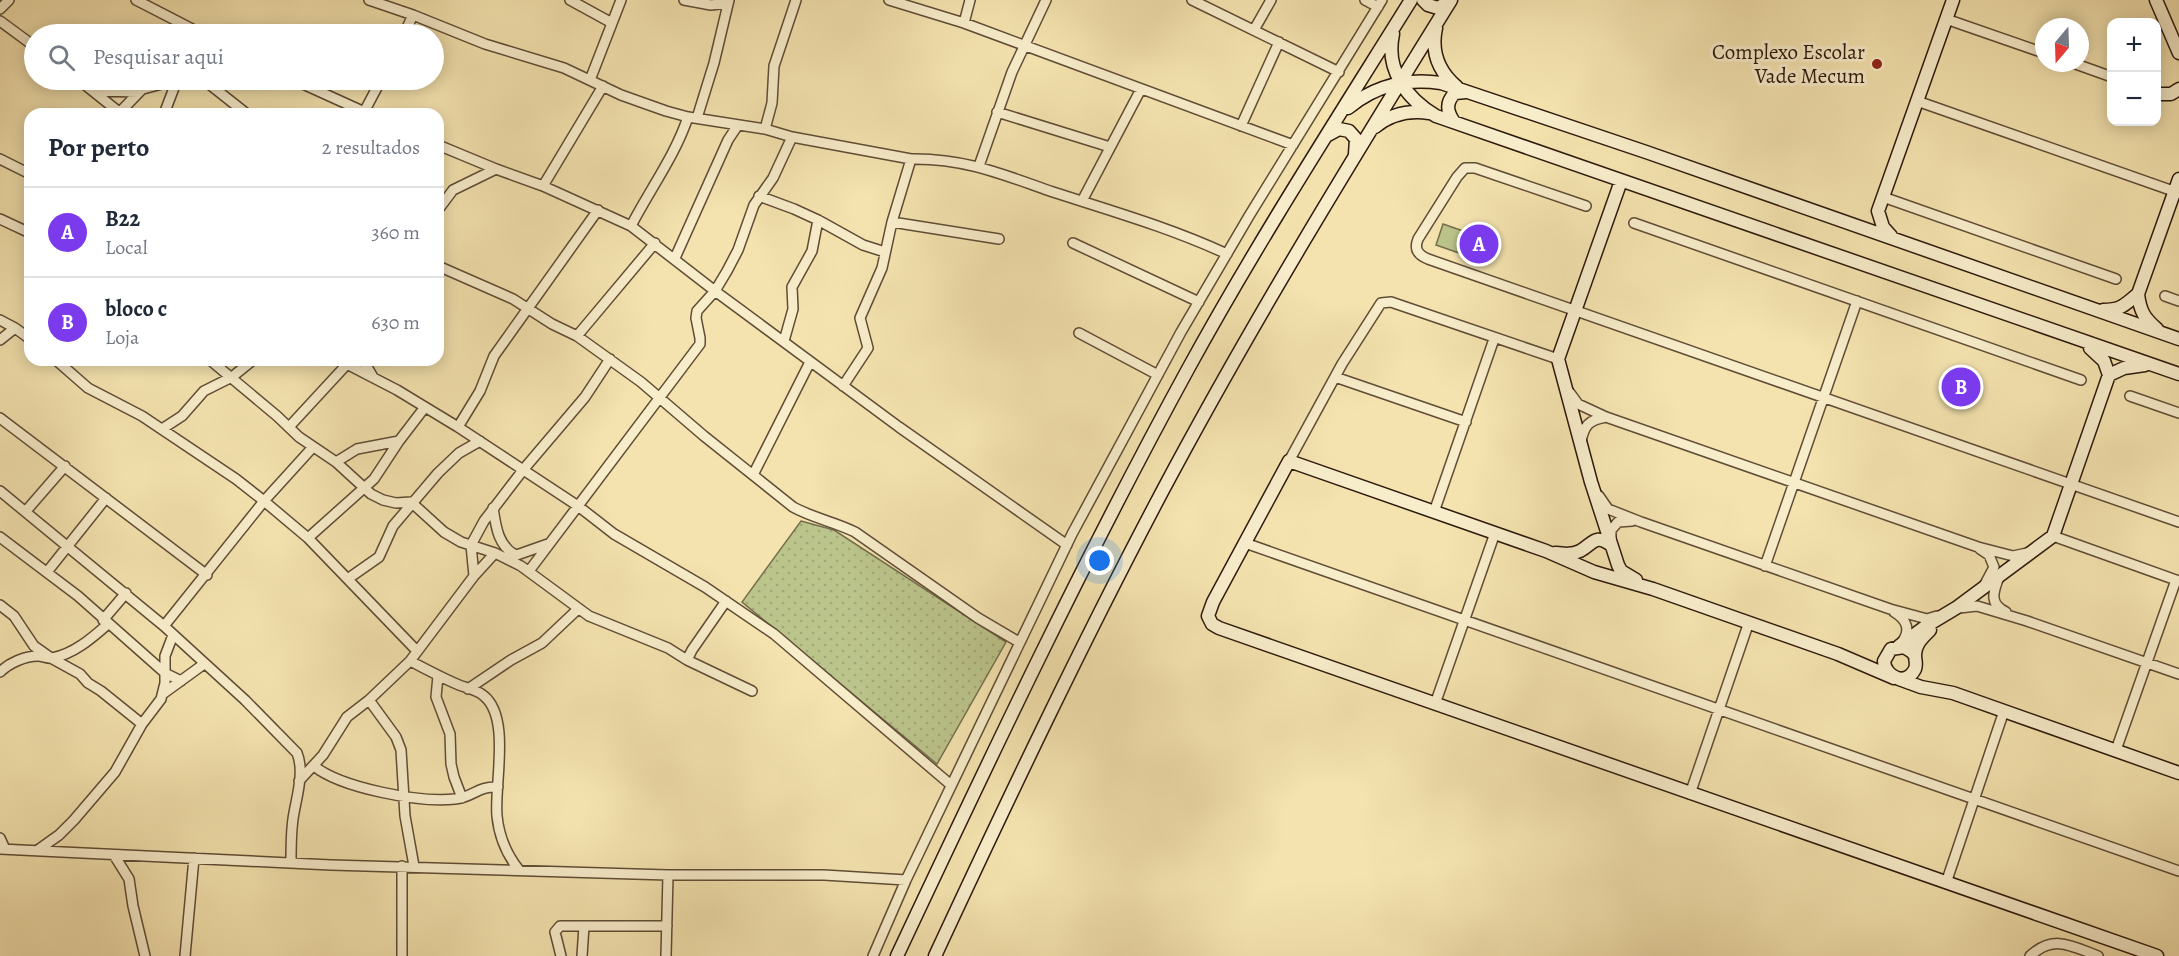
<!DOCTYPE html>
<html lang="pt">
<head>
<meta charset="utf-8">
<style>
	:root { --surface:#fff; --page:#f2f2f3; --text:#1f2937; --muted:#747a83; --line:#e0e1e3; --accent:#7c3aed }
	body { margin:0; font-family:Alegreya,serif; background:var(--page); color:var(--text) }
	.controls { position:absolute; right:18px; top:18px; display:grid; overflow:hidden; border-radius:12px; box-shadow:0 3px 15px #0003 }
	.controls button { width:54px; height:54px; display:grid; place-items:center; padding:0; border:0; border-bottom:2px solid var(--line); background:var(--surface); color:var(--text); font:30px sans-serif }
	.compass { position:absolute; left:2035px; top:18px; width:54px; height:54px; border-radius:50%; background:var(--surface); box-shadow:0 3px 15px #0003; rotate:199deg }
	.you { position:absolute; left:1100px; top:561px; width:21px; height:21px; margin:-15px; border:4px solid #fff; border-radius:50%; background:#1a73e8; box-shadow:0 0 0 9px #1a73e833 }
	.badge { display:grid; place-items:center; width:39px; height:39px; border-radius:50%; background:var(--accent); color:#fff; font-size:20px; font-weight:700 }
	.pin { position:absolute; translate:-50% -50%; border:3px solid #fff; box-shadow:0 2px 6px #0006 }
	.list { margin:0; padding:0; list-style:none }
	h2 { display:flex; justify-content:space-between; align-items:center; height:78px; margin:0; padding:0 24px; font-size:26px }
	h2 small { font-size:20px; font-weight:400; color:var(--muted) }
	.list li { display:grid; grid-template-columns:39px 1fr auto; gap:18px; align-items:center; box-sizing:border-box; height:90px; padding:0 24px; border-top:2px solid var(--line) }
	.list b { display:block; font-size:22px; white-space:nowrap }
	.list p { margin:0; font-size:20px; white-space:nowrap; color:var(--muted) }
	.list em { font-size:20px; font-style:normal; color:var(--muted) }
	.icon { flex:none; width:33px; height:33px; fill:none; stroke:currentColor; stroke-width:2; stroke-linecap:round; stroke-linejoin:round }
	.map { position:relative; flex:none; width:2179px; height:956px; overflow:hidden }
	.search { position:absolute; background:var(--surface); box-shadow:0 3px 15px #0003; left:24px; top:24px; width:420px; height:66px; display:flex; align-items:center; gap:15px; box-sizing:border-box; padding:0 21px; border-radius:33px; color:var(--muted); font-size:22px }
	.panel { position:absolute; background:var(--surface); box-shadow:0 3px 15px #0003; left:24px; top:108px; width:420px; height:258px; border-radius:18px }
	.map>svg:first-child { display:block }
	.grass { fill:url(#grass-dots); stroke:#746e4c; stroke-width:1.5 }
	.garden { fill:#bbc48b; stroke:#746e4c; stroke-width:1.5 }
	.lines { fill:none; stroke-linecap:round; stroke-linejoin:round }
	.street-casing { stroke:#5f4c35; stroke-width:12 }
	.secondary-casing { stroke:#2d190c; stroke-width:15 }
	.street { stroke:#f8edcb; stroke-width:9 }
	.secondary { stroke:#f8edcb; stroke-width:12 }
	.poi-dot { fill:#8f2418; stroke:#f8edcb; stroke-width:2 }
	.labels { text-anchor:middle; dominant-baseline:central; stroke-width:6; stroke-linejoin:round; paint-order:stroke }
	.poi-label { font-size:21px; fill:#2d190c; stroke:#f8edcb; text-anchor:end }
</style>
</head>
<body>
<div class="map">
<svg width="2179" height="956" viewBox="0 0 2179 956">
	<defs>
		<pattern id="grass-dots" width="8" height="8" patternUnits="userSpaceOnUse" patternTransform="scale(1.5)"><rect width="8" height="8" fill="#bbc48b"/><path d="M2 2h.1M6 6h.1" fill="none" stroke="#a1a877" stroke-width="1.8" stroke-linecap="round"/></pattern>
	</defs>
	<rect width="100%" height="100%" fill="#f4e3af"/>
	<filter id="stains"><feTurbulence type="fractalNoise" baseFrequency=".00333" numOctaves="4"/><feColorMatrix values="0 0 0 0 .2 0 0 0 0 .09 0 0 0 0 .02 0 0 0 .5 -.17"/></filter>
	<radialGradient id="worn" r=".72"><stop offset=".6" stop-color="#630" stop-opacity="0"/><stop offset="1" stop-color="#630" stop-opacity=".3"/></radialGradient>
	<!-- grass -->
	<path class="grass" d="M801 521 834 530 1006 642 937 764 742 602Z"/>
	<!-- garden -->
	<path class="garden" d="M1443 224 1466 232 1459 253 1436 245Z"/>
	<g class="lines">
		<!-- street casing -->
		<g class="street-casing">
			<path id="street" d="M136 0 202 34
				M369 0 413 15 485 44 564 68 621 95 666 111 688 117 765 129 792 137 911 159C965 158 1004 175 1053 192 1112 211 1171 228 1227 254
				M570 0 612 23
				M684 0 711 5 728 3
				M889 0 964 23 1293 145
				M1192 0 1339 72
				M1365 0 1378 7
				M0 9 9 0
				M1946 19 2044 53
				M0 21 34 46
				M964 23 970 0
				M1254 30 1271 0
				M404 34 413 15
				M2073 63 2112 77
				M79 80 119 112
				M204 80 247 114
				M294 80 369 114
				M590 80 621 0
				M143 89 177 80
				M94 91 138 92
				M1917 101 2179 193
				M364 112 381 80
				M997 112 1110 147
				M118 114 151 80
				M164 114 177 80
				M697 118 714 63 729 0
				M1241 126 1279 42
				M765 129 772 103 774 66 796 0
				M438 145 496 169 543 186 631 226 715 291 899 427 1067 545
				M0 159 30 174
				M979 166 1012 72 1046 0
				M543 186 603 86
				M759 196 794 209 818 220 863 245 885 252
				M1883 197 2116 279
				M1082 201 1141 89
				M1586 206 1475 168H1465L1457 177 1418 239C1414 249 1418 255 1428 259L2179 522
				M438 210 453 190 496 169
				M0 219 30 233
				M892 222 999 239
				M1634 223 2081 380
				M631 226C650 189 675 156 688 117
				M1073 243 1199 302
				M675 258 728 140 738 125
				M438 266 513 299 552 324 577 336 641 382 704 436 793 507C813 518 835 522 855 532L978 618 1019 642
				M2165 296 2179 301
				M0 320 15 328 30 339
				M1079 333 1158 375
				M577 336 655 243
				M0 340 15 328
				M784 341 793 309 792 287 812 251 818 220
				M56 360 88 388 142 416 236 479 264 501 308 538 417 651
				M210 360 277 416 299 437 336 462 371 494 383 500 396 503 411 502
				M339 360 397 390 458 427 578 506 614 534 705 587 774 634 951 785
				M363 360 373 377
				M1335 377 1466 422
				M843 386 868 348 860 318 882 268 892 222 911 159
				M1570 393 1578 404 1606 417 1978 547 2013 556 2027 553
				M2130 396 2179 413
				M0 418 207 575
				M289 427 349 362
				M458 427 480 391 494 356 598 210
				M162 429 182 416 204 391 232 377 253 360
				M1581 442C1584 425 1589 420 1606 417
				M1289 461 1342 364 1381 303 1391 302 1558 359
				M336 462 357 449 399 441
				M753 475 810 362
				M0 491 164 626 245 700 297 753C305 773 296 798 293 819 291 833 291 847 291 862
				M1599 496 1608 509 1641 522 1890 609 1927 619 1937 616
				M411 502 444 532 461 542 495 553 521 566 589 616 668 648 687 660 692 650 726 601
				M493 508C496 527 498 545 515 555
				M26 511 65 466
				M1434 512 1494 339
				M2053 536 2179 581
				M0 537 78 596 165 673 181 681
				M308 538 374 479 399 441 425 407
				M1611 539V530L1618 522 1632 521
				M1245 543 2179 871
				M1980 549 1989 555 1994 567 1985 584
				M511 557 548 544
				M1765 566 1857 301
				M529 571 700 344V338L696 318 697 311 715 291 727 271 738 250 754 205 773 178 792 137
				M47 572 106 498
				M474 576 471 545 484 521 523 470 585 397 610 359
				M1999 577C1993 592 1989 604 2006 612
				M349 578 379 557 393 526 438 473 459 453 480 441
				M0 605 14 616 34 646 51 658 80 674 88 683 101 691 142 724
				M1959 608 1977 606 2027 621 2179 674
				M1894 612C1907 620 1911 630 1902 642
				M103 620 126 593
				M164 626 264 501 313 447
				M687 660 752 691
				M410 661C426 669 442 678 459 685 467 688 478 690 484 696 511 718 494 785 497 816 499 836 507 855 519 870
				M0 672C9 663 25 656 38 656 43 656 48 659 52 658 74 654 92 638 108 624
				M438 676 436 697 450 734 451 764 454 777 462 798
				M468 689 511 660 542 643 578 609
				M164 693 204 664
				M369 700 396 737 401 750 405 816 414 866
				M1435 704 1495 533
				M2116 750 2176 580
				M314 766C341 788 420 803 455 799 474 797 477 786 498 787
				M299 781 323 755 347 717 369 700 410 661 474 576 495 553
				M1690 794 1749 622
				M0 838 5 849
				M0 849 331 865 668 875H824L906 880
				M38 850 59 835 74 820 115 772 142 724 161 699 165 683V656L173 635
				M114 855 129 879 133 906 145 956
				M1946 883 2004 711
				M185 956 194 858
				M402 956V866
				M561 956 555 932 560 926H667
				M582 956 584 926
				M666 956 668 875
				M873 956 906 880 1072 534 1181 332 1249 216 1382 0
				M2030 956C2054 934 2072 946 2098 956"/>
		</g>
		<!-- secondary casing -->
		<g class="secondary-casing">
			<path id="secondary" d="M1423 0 1428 5 1438 8 1450 1
				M2156 0 2179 53
				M1436 28C1431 51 1438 71 1457 87
				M1393 34C1385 70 1407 99 1436 116L2179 374
				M2161 94H2171L2179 89
				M1348 108C1376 85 1406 78 1441 83L1646 152 2179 339
				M1454 122C1447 112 1445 103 1455 93L1466 92
				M1375 127C1391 114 1409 110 1429 113
				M1328 135 1339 129 1349 131 1356 139 1355 154
				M1621 181 1558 359 1591 482 1618 565 1621 571 1636 580
				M1891 236 1883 227 1878 211 1953 0
				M2103 310C2122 310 2124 305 2138 294
				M2157 329C2144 318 2140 311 2138 294L2179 179
				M2109 375 2124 368 2145 365
				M1555 553C1564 554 1572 555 1580 551 1593 544 1595 533 1611 545
				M1899 646 1926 626 1956 608 2053 536 2109 375 2104 361 2090 348
				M1915 656 1912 652 1904 647 1891 649 1884 661C1885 677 1906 687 1915 669 1917 664 1915 660 1915 655 1915 644 1923 637 1930 630
				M1894 678 1838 654 1653 589 1594 572 1546 551 1289 461 1213 602 1208 616 1212 624 1219 628 2157 956
				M1899 679 1921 687 1953 693 2179 773
				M897 956C990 758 1083 561 1188 369 1257 243 1335 122 1411 0
				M935 956C1008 799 1082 643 1163 490 1252 323 1351 161 1451 0"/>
		</g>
		<!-- street -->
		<use href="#street" class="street"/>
		<!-- secondary -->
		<use href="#secondary" class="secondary"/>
	</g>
	<!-- markers -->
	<circle class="poi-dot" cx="1877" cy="64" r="6"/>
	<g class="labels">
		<!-- poi labels -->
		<g class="poi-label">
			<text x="1865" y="52">Complexo Escolar<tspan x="1865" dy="24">Vade Mecum</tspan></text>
		</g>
	</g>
	<rect width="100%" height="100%" filter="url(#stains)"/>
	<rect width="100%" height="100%" fill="url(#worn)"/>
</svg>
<div class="controls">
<button>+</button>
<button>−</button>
</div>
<svg class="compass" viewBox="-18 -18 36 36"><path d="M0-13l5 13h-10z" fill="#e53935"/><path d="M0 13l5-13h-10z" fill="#747a83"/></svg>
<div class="you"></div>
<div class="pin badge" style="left:1479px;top:244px">A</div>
<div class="pin badge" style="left:1961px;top:387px">B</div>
<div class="search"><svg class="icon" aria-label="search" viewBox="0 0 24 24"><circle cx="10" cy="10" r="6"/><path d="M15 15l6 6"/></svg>Pesquisar aqui</div>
<section class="panel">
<h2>Por perto<small>2 resultados</small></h2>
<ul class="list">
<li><span class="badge">A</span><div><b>B22</b><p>Local</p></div><em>360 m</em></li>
<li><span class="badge">B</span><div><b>bloco c</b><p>Loja</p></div><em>630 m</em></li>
</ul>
</section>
</div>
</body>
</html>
